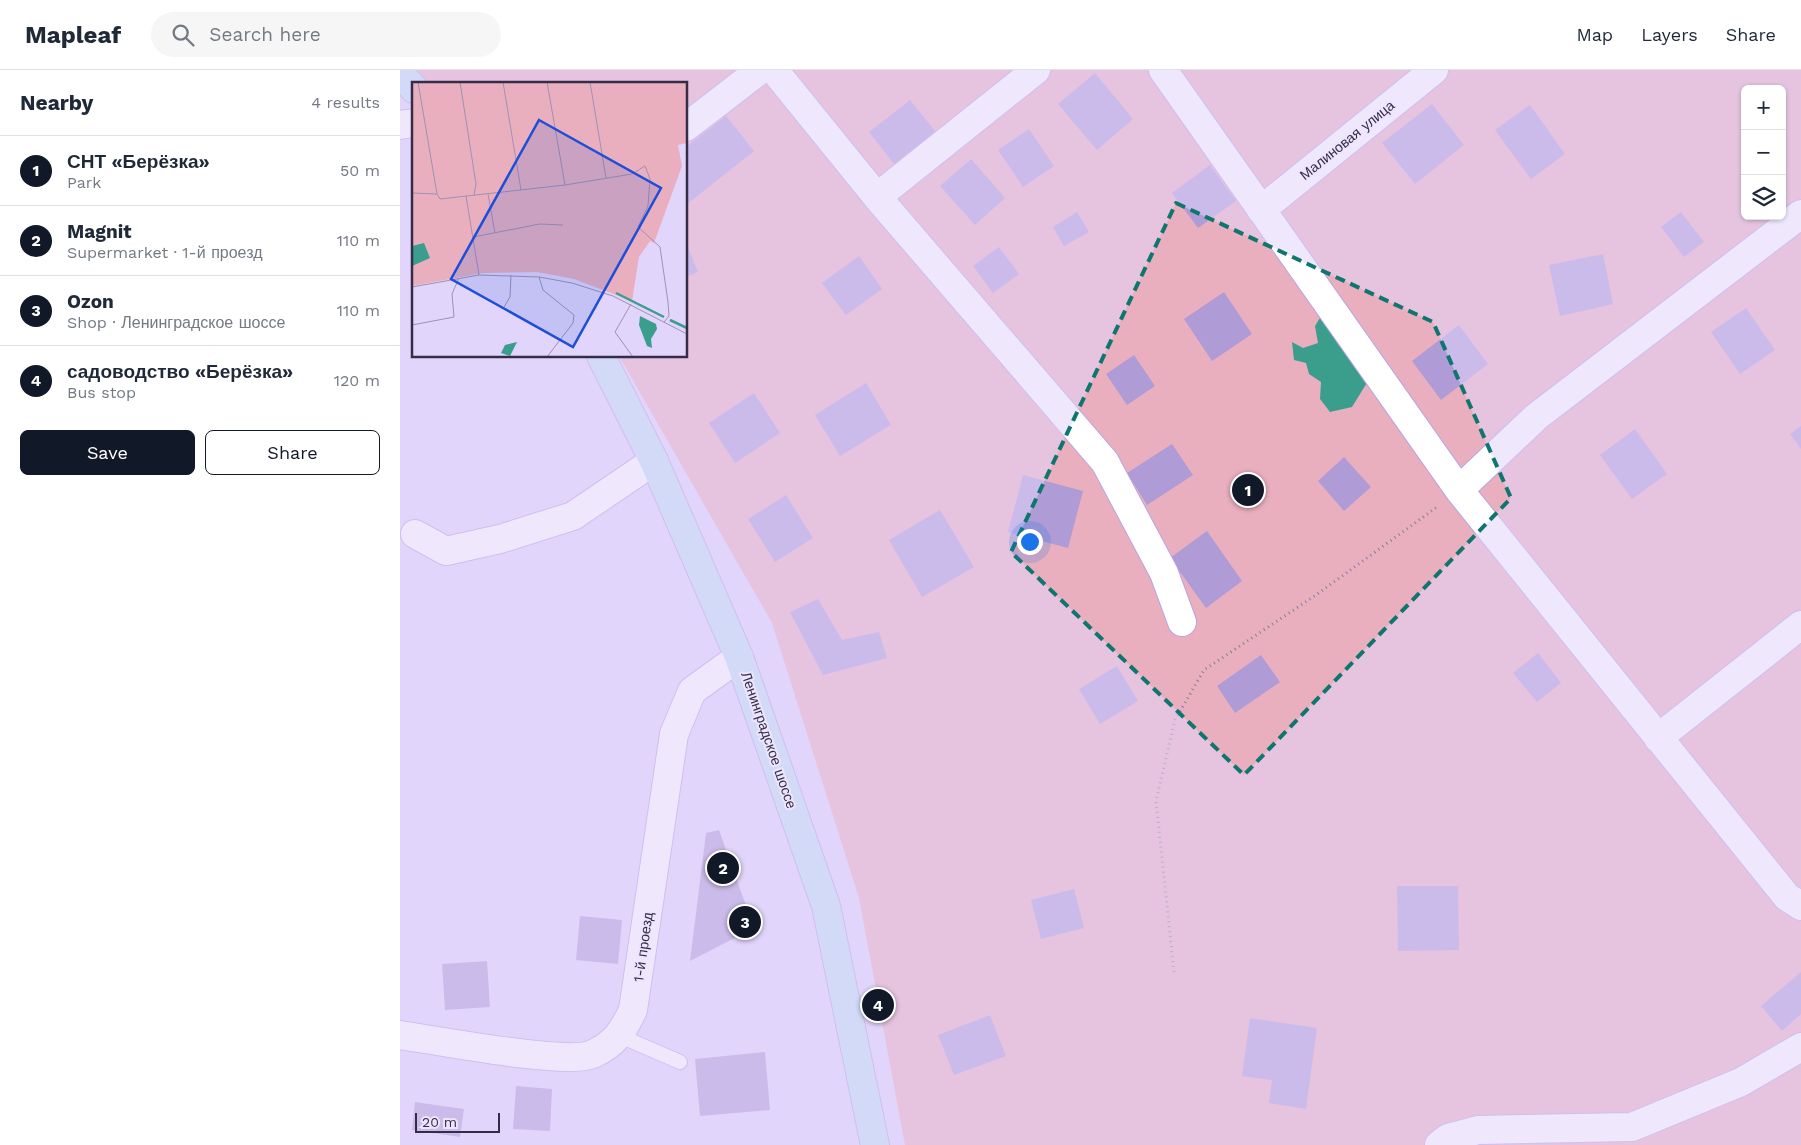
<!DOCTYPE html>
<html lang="en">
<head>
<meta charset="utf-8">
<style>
	:root { --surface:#fff; --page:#f6f6f7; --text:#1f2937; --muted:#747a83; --line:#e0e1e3; --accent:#111827 }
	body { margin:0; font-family:"Work Sans",sans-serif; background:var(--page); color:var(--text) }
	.controls { position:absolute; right:15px; top:15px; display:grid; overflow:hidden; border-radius:8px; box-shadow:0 1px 4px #0004 }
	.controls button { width:45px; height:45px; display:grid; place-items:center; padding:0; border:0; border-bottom:1px solid var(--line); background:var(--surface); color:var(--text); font:25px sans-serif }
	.scale { position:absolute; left:15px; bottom:12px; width:85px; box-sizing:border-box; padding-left:5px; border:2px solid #352d45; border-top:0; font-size:14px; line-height:18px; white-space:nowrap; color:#352d45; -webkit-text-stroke:4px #ede5fe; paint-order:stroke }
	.you { position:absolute; left:629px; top:471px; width:18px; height:18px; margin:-12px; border:4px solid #fff; border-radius:50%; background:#1a73e8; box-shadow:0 0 0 8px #1a73e833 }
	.badge { display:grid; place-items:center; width:32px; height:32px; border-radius:50%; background:var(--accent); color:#fff; font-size:16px; font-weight:700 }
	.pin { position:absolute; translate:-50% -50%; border:2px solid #fff; box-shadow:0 1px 5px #0006 }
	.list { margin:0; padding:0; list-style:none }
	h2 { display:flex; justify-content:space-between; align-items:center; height:65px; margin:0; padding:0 20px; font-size:21px }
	h2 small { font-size:16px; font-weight:400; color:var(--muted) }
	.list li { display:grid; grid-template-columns:32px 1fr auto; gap:15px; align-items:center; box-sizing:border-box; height:70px; padding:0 20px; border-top:1px solid var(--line) }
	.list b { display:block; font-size:19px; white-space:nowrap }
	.list p { margin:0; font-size:16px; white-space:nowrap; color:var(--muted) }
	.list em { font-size:16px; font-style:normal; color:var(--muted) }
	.actions { display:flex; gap:10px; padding:15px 20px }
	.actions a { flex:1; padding:11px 0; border:1px solid var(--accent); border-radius:8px; text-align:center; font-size:18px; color:var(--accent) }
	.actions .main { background:var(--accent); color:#fff }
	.icon { flex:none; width:28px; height:28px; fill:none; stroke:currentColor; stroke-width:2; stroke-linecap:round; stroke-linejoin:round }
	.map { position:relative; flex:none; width:1401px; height:1075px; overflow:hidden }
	header { display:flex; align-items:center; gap:30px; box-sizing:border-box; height:70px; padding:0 25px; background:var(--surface); border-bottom:1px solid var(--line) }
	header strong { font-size:24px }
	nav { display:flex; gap:28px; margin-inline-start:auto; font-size:18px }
	.search { width:350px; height:45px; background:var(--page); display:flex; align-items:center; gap:12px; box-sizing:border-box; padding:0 18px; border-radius:28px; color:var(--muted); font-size:19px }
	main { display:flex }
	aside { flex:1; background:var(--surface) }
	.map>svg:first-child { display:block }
	.green { fill:#eaafbf; fill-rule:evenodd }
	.water { fill:#3b9d8c }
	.building { fill:#af9bd6 }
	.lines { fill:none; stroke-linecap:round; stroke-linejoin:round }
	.lane-casing { stroke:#b9a4e0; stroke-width:16 }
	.street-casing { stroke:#b9a4e0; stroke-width:30 }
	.secondary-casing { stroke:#b9a4e0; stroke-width:30 }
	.path { stroke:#877d9b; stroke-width:3; stroke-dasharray:1 4; stroke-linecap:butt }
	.lane { stroke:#fff; stroke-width:14 }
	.street { stroke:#fff; stroke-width:28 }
	.secondary { stroke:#bfe0f3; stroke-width:28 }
	.marked { fill:none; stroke:#0f766e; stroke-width:4; stroke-dasharray:10 6; stroke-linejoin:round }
	.labels { text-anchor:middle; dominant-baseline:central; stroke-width:4; stroke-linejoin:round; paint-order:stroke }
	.street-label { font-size:14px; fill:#352d45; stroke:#ede5fe }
	.inset-river { fill:none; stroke:#3b9d8c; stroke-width:2.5 }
	.inset-road { fill:none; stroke:#9d92b2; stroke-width:1 }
	.view { fill:#1d4ed8; fill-opacity:0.15; stroke:#1d4ed8; stroke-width:2.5 }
	.inset-edge { fill:none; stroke:#352d45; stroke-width:2.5 }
</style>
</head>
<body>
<header>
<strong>Mapleaf</strong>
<div class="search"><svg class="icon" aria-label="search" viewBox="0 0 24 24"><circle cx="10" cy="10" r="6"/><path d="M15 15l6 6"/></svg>Search here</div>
<nav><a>Map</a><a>Layers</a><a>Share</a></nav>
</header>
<main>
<aside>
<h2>Nearby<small>4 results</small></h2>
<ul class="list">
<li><span class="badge">1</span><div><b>СНТ «Берёзка»</b><p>Park</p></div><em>50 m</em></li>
<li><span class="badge">2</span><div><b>Magnit</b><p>Supermarket · 1-й проезд</p></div><em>110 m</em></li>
<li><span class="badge">3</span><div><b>Ozon</b><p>Shop · Ленинградское шоссе</p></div><em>110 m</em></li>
<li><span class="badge">4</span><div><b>садоводство «Берёзка»</b><p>Bus stop</p></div><em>120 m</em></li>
</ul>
<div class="actions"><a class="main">Save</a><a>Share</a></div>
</aside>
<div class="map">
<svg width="1401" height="1075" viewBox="0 0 1401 1075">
	<rect width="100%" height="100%" fill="#e2d5fb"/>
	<!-- green -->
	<path class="green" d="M4 0H1401V1075H505L459 828 372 553 219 286H286V14H15ZM1345 19H1382V146H1345Z"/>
	<!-- water -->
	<path class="water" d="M923 243 968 311 952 337 930 342 920 329 921 312 909 304 906 293 894 290 892 272 903 278 918 273 915 256Z"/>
	<!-- building -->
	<path class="building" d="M695 3 733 49 697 80 658 34Z
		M510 30 536 62 494 94 469 62Z
		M1032 34 1064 75 1015 114 982 73Z
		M1130 35 1165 84 1131 109 1095 60Z
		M326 46 354 81 286 135V77Z
		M629 59 654 96 623 117 598 80Z
		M571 89 605 128 575 155 540 116Z
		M810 95 836 131 798 158 772 123Z
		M677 142 689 162 664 176 653 157Z
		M1281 142 1304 172 1284 187 1261 157Z
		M286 173 298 202 286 207Z
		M599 177 619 204 593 223 573 196Z
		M1203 184 1213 234 1160 246 1149 195Z
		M459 186 482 219 446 245 422 213Z
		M824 222 852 264 812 291 784 249Z
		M1346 238 1375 280 1340 304 1311 262Z
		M1059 255 1088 294 1041 330 1012 291Z
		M734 285 755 316 727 335 706 304Z
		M466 313 491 355 440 386 415 345Z
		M354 323 380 363 335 393 309 353Z
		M1401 356V379L1390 364Z
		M1235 359 1267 404 1232 429 1200 385Z
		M772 374 793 405 747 435 727 403Z
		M944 387 971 417 944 441 918 411Z
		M623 405 683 421 668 478 608 462Z
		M386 425 413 468 375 492 348 449Z
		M540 440 574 497 522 527 489 470Z
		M807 461 842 511 806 538 770 488Z
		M418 529 442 570 479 562 487 588 423 605 390 542Z
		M1138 583 1161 613 1137 632 1113 603Z
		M861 585 880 612 835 643 817 616Z
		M717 596 738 631 700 654 679 619Z
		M319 760 354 858 290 891 306 763Z
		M997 816H1058L1059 880 998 881Z
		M674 819 684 858 641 869 631 830Z
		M180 846 222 850 218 894 176 890Z
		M87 891 90 937 45 940 42 894Z
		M1401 902V944L1382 961 1361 936Z
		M590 945 606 986 554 1005 538 965Z
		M850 948 917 958 906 1039 869 1033 872 1010 842 1006Z
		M365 982 370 1040 300 1046 295 989Z
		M116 1016 152 1019 150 1061 113 1059Z
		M15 1032 64 1039 60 1067 12 1060Z"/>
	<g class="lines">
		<!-- lane casing -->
		<g class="lane-casing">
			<path id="lane" d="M220 966 280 992"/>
		</g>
		<!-- street casing -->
		<g class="street-casing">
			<path id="street" d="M374 0 477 127 705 392 764 503 782 552
				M763 0 1059 420 1387 827 1401 836
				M0 55 14 53
				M286 57 360 0
				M477 127 636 0
				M861 140 1034 0
				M1059 420 1136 347 1401 144
				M15 464 46 481 100 469 173 446 254 391
				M1258 668 1401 555
				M0 965C36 970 167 996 193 984 216 973 223 961 233 940L274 664 292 621 339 587
				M1039 1075 1048 1068 1078 1060 1232 1057 1341 1012 1401 977"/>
		</g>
		<!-- secondary casing -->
		<g class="secondary-casing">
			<path id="secondary" d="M0 3 14 19
				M201 286 254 391 339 587 426 836 475 1075"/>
		</g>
		<!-- path -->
		<path class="path" d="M774 902 756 731 775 650 804 600 916 525 1037 437"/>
		<!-- lane -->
		<use href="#lane" class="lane"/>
		<!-- street -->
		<use href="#street" class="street"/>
		<!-- secondary -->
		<use href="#secondary" class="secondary"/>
	</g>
	<!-- marked area -->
	<path d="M0 0H1401V1075H0ZM776 133 1033 252 1111 428 844 705 611 482Z" fill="#e2d5fb" fill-opacity=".55" fill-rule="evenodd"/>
	<path class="marked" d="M776 133 1033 252 1111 428 844 705 611 482Z"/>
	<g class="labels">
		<!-- street labels -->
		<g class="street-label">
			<text transform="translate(947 70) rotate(-39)">Малиновая улица</text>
			<text transform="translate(369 670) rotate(71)">Ленинградское шоссе</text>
			<text transform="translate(243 877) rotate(-82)">1-й проезд</text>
		</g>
	</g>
	<!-- overview -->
	<g transform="translate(12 12)">
		<rect width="275" height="275" fill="#e2d5fb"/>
		<path d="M0 0H275V61L266 63 270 84 242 161 238 159 227 175 220 219 162 197 125 190 71 191 0 204Z" fill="#eaafbf"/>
		<path d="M12 161 18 176 0 184V164ZM228 234 244 242 245 247 239 257 240 266 235 264 227 243ZM105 260 98 274 89 271 93 263Z" fill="#3b9d8c"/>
		<path class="inset-river" d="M204 211 252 235M258 238 275 246"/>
		<path class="inset-road" d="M6 0 25 112M48 0 64 102 62 113M91 0 109 108M135 0 153 103M178 0 194 96M0 111 25 112 28 117 153 103 220 92 233 84 238 97 236 124 226 145 248 165 256 220 257 234 252 240M76 112 83 151M54 114 67 193M61 155 128 142 151 143M127 195 131 208 162 233 161 241 135 275M0 205 67 193 127 195 160 201 201 214 275 252M219 222 203 250 221 275M92 225 98 215 99 193M0 243 42 235 40 212 47 196"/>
		<path class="view" d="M127 38 249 106 161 265 39 197Z"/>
		<rect width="275" height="275" class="inset-edge"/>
	</g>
</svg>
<div class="controls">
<button>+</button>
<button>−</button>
<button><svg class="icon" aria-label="layers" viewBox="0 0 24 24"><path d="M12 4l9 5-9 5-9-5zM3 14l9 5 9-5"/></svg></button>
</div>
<div class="scale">20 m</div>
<div class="you"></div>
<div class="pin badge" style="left:848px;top:420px">1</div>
<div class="pin badge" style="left:323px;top:798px">2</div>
<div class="pin badge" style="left:345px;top:852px">3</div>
<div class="pin badge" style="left:478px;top:935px">4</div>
</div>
</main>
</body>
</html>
